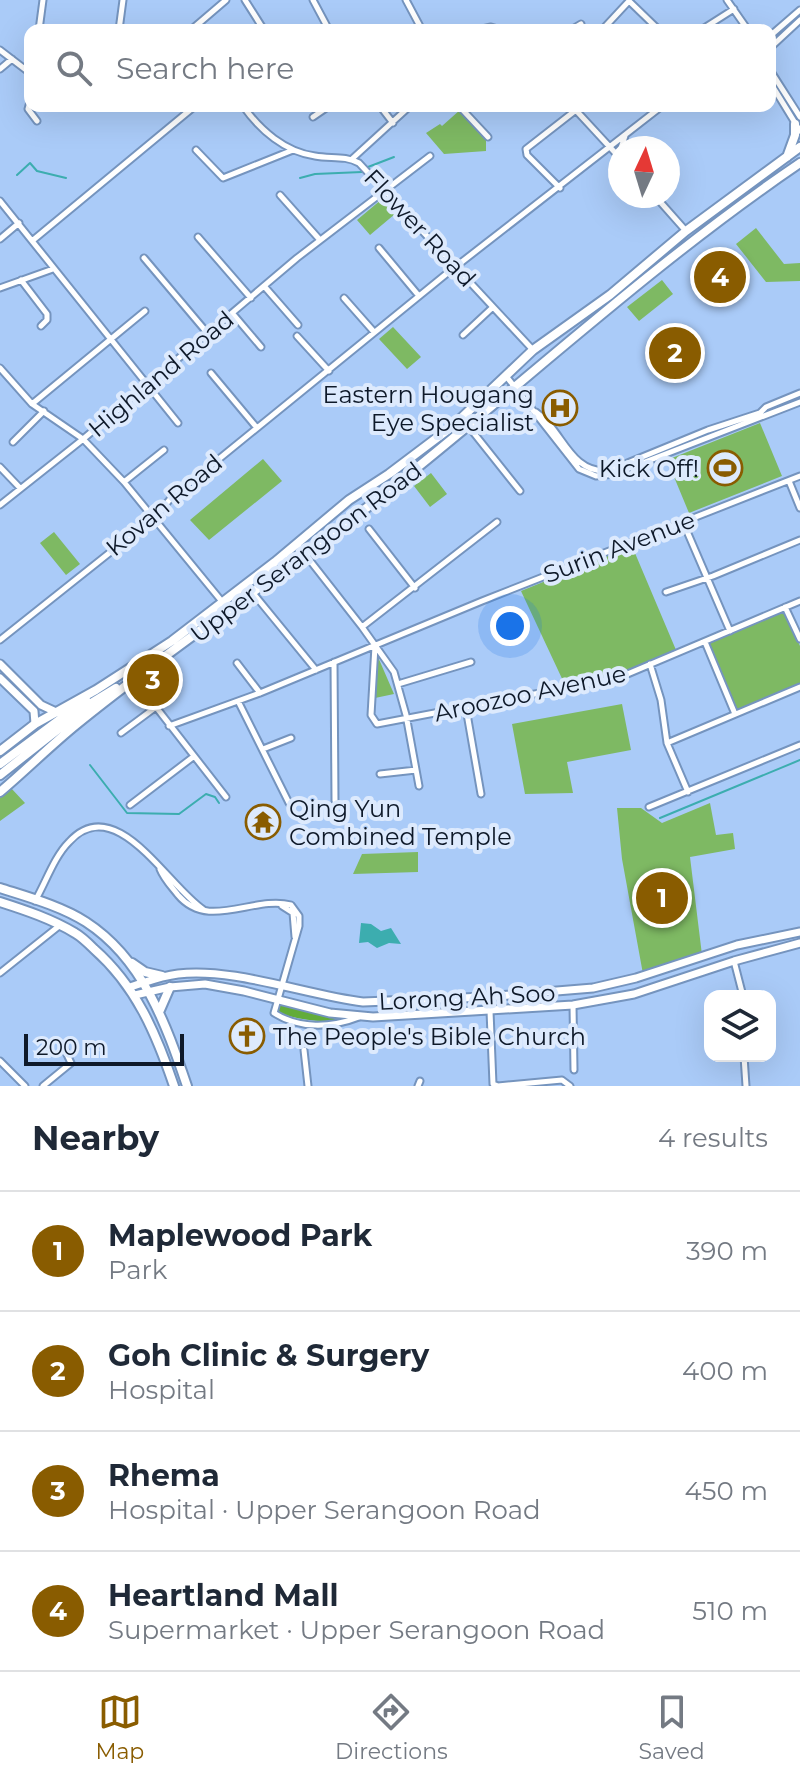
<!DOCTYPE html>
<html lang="en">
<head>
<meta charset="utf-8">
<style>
	:root { --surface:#fff; --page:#f6f6f7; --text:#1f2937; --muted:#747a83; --line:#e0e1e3; --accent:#895c00 }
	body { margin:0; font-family:Montserrat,sans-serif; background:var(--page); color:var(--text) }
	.controls { position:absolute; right:24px; bottom:24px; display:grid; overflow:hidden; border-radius:16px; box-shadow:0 8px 32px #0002 }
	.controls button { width:72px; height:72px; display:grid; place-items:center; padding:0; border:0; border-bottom:2px solid var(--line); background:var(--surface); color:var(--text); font:40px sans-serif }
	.compass { position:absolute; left:608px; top:136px; width:72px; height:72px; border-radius:50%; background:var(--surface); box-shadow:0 8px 32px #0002; rotate:4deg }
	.scale { position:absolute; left:24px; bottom:20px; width:160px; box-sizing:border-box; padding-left:8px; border:4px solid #0e1929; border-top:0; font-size:22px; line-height:28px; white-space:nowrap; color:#0e1929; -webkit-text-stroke:6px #ddeafd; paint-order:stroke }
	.you { position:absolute; left:510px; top:626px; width:28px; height:28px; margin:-20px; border:6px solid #fff; border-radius:50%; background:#1a73e8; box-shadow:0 0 0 12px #1a73e833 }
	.badge { display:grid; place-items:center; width:52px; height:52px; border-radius:50%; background:var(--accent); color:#fff; font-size:26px; font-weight:700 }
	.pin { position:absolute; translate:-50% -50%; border:4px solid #fff; box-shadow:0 2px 8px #0006 }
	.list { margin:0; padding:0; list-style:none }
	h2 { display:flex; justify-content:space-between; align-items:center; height:104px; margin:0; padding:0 32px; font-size:34px }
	h2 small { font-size:26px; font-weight:400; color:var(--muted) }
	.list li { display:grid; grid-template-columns:52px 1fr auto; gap:24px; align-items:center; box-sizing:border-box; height:120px; padding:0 32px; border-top:2px solid var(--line) }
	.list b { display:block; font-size:30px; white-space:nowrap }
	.list p { margin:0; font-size:26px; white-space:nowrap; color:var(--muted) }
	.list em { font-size:26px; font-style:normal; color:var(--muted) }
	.icon { flex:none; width:44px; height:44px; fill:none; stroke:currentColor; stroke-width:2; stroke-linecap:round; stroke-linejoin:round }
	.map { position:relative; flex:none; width:800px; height:1086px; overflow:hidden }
	.search { position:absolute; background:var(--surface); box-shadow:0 8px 32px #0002; left:24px; right:24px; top:24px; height:88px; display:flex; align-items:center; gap:20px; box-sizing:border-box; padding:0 28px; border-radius:16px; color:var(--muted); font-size:30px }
	.sheet { height:584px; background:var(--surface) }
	nav { display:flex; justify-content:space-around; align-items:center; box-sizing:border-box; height:112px; border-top:2px solid var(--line); background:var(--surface); font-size:22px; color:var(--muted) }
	nav a { display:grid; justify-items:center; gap:4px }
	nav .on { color:var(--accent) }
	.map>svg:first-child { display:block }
	.green { fill:#7eb963 }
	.forest { fill:#62ac3a }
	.water { fill:#3cadaf }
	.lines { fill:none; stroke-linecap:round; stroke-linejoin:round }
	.stream { stroke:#3cadaf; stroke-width:2 }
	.minor-casing { stroke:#7594be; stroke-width:9 }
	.secondary-casing { stroke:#7594be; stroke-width:11 }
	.primary-casing { stroke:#7594be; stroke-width:12 }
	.minor { stroke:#fff; stroke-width:5 }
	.secondary { stroke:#fff; stroke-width:7 }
	.primary { stroke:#fff; stroke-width:8 }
	.labels { text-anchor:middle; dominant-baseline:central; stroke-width:8; stroke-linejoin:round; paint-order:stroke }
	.street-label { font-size:24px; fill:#0e1929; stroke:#ddeafd }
	.poi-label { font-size:24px; fill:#0e1929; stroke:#ddeafd; text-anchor:end }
</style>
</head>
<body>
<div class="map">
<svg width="800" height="1086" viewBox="0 0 800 1086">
	<rect width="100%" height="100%" fill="#aacbf8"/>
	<!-- green -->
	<path class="green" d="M460 110 486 138V151L444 154 426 133 440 124 442 126Z
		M382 199 395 214 370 235 357 220Z
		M756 228 784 264 800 263V281L766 282 736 244Z
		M662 280 673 294 639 321 627 307Z
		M393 327 421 357 407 369 379 339Z
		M760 423 782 476 689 513 667 460Z
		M263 459 282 481 209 540 190 520Z
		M431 473 447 494 430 507 414 486Z
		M54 532 80 564 66 575 40 543Z
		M632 546 676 650 617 676 565 685 521 591Z
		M785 611 800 646V683L737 711 708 643Z
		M378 657 394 694 375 698Z
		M622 704 631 750 567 762 573 793 525 794 512 724Z
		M11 788 25 803 0 821V798Z
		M710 803 716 835 733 833 735 849 690 857 702 955 643 974 622 859 617 808H641L662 823Z
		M418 852V872L353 874 362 854Z"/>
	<!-- forest -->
	<path class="forest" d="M279 1003 328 1016 344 1017 343 1020C319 1023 302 1020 278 1013Z"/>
	<!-- water -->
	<path class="water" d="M361 923 371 924 381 931 391 928 401 944 389 943 377 948 368 942 359 943Z"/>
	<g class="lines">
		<!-- stream -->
		<path class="stream" d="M368 167 394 157
			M17 175 30 163 37 171 66 178
			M300 178 315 174 362 172
			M90 765 127 813 179 814 206 794 215 797 219 803
			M660 818 800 760"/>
		<!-- minor casing -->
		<g class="minor-casing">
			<path id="minor" d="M245 0 264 30
				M313 0 329 30
				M406 0 422 30
				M727 0 748 30
				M629 1 659 30
				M603 29 629 1
				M39 30 43 0
				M119 30 123 0
				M191 30 226 0
				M478 30 491 27 501 30
				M571 30 581 24
				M701 30 734 9
				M770 36 800 10
				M770 48 800 20
				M0 50 30 73
				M0 69 12 59
				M770 70 800 117
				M770 82 800 131
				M30 102 28 109 37 121
				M243 106C260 130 285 152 315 156 330 159 345 155 359 163L533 350
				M380 106 393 123
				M459 106 488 137
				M572 106 620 158
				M313 117 329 106
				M621 148 625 136
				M196 150 223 178 293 150
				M352 159 410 106
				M560 188 527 155 526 149 576 110
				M280 195 320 240
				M655 196 686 231
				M0 201 178 423
				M198 237 251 298
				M0 239 19 223
				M32 241 195 106
				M379 248 419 296
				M144 258 209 335
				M21 280 47 314V320L41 326
				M264 286 298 325
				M0 288 53 269
				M344 298 374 332
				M233 314 261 347
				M463 335 493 307
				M297 336 329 371
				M0 368 32 404 83 439 124 482 224 604
				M211 373 257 428
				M506 376 579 469 596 476 614 474 800 402
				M32 404 145 311
				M536 412C563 430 569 473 608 471L708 430 760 413 766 407 800 393
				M469 427 520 491
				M13 442 44 411
				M0 467 20 488
				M789 481 800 508
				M124 482 164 450
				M0 505 82 440 297 258 430 156
				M683 522 730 631
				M369 529 415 588
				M297 544 362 627 394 672 406 715 419 786
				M666 592 713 576 800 540
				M253 593 316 670
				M785 607 800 639
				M362 627 497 522
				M0 640 157 515 171 498 445 275 662 106
				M705 642 735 714
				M375 646 371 715 377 724 618 678 800 601
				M334 662 335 801
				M237 663 260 693
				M650 664 661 700 667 743 688 792
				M135 680 226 797
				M398 684 471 662
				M238 701 289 803
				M466 708 481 794
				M169 726 260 693 482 601 800 476
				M121 733 156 707
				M667 743 800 687
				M263 749 291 738
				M380 774 416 770
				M130 805 193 757
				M649 807 800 745
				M160 869C164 879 171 886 178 895 208 931 254 895 291 905L299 916V926L274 1013C299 1029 331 1028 359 1017
				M35 901C46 882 54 857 69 842 116 790 168 887 204 910
				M282 906 293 913 295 937
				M734 961 743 996
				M0 973 59 926
				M573 1005 574 1070
				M490 1011 493 1084 498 1086 562 1080 570 1086
				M304 1050 308 1086
				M744 1056 746 1086
				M0 1061 25 1086
				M43 1086 71 1063 63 1046
				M418 1086 420 1081"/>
		</g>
		<!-- secondary casing -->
		<g class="secondary-casing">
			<path id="secondary" d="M0 664 41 705 56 712
				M0 678 34 711 35 724
				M130 987C146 982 161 976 178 974 232 967 307 995 363 1002L485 997 593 988 636 978 737 945 800 932
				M135 995 170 987 205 984 244 991 330 1013 373 1017 573 1005 634 994 734 961 800 943"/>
		</g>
		<!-- primary casing -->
		<g class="primary-casing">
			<path id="primary" d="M787 157 795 135V124
				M0 751 35 724 96 690 172 641 275 562 349 500 389 474 454 425 533 350 610 295 686 231 800 147
				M0 764 86 700
				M0 775 93 702 116 688
				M0 792C26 770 51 745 77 724 174 645 280 576 378 499 519 388 651 264 800 163
				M0 888C28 897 61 906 86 922 143 959 166 1024 187 1086
				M0 902C25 910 52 919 75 933 82 937 88 943 94 949 136 986 156 1033 174 1086
				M132 963 145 972 162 976
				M160 1010 170 987"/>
		</g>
		<!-- minor -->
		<use href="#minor" class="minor"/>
		<!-- secondary -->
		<use href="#secondary" class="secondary"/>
		<!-- primary -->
		<use href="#primary" class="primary"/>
	</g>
	<!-- icons -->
	<defs>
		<g id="hospital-ring" transform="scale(1.8)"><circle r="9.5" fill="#ddeafd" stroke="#895c00" stroke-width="1.5"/><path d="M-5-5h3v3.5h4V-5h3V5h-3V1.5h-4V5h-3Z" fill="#895c00"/></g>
		<g id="stadium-ring" transform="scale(1.8)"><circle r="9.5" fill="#ddeafd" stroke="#895c00" stroke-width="1.5"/><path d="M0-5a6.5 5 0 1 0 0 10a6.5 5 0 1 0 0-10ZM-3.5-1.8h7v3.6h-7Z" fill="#895c00"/></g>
		<g id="temple-ring" transform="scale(1.8)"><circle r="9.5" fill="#ddeafd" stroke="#895c00" stroke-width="1.5"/><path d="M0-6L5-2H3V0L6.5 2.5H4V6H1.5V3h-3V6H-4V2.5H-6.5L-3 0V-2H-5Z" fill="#895c00"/></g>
		<g id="church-ring" transform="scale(1.8)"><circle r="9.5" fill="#ddeafd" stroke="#895c00" stroke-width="1.5"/><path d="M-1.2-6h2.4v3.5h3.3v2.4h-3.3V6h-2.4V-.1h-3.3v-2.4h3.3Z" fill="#895c00"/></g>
	</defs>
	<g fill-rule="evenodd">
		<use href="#hospital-ring" x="560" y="408"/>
		<use href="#stadium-ring" x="725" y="468"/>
		<use href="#temple-ring" x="263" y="822"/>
		<use href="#church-ring" x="247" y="1036"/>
	</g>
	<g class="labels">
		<!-- street labels -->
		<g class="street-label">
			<text transform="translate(420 228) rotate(47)">Flower Road</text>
			<text transform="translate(161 374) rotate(-40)">Highland Road</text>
			<text transform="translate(164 505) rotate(-40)">Kovan Road</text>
			<text transform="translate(619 547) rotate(-21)">Surin Avenue</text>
			<text transform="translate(306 552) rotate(-37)">Upper Serangoon Road</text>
			<text transform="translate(530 693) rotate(-12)">Aroozoo Avenue</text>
			<text transform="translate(467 997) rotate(-3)">Lorong Ah Soo</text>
		</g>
		<!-- poi labels -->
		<g class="poi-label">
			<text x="534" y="394">Eastern Hougang<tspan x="534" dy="28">Eye Specialist</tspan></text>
			<text x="699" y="468">Kick Off!</text>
			<text x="289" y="808" text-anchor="start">Qing Yun<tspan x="289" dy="28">Combined Temple</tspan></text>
			<text x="273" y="1036" text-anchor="start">The People's Bible Church</text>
		</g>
	</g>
</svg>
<div class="controls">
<button><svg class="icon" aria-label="layers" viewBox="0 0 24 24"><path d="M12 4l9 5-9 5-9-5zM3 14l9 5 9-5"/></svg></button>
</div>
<svg class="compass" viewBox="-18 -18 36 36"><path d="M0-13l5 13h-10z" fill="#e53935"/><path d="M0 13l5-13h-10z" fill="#747a83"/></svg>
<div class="scale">200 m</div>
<div class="you"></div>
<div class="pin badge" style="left:662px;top:898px">1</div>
<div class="pin badge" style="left:675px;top:353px">2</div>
<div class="pin badge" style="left:153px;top:680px">3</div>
<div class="pin badge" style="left:720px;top:277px">4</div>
<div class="search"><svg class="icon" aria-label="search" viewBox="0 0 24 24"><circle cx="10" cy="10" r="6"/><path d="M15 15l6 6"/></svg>Search here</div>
</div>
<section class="sheet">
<h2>Nearby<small>4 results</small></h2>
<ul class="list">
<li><span class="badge">1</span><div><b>Maplewood Park</b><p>Park</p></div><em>390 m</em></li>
<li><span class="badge">2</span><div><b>Goh Clinic &amp; Surgery</b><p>Hospital</p></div><em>400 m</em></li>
<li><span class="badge">3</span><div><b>Rhema</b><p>Hospital · Upper Serangoon Road</p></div><em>450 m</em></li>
<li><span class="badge">4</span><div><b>Heartland Mall</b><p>Supermarket · Upper Serangoon Road</p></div><em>510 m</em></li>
</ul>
</section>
<nav>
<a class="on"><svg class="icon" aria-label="map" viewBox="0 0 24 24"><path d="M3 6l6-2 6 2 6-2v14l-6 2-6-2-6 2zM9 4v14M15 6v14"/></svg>Map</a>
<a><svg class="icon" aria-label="directions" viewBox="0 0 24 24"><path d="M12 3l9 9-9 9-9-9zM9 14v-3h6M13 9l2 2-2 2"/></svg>Directions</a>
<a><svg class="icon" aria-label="saved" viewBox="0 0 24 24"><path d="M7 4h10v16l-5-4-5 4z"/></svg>Saved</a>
</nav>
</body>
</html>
